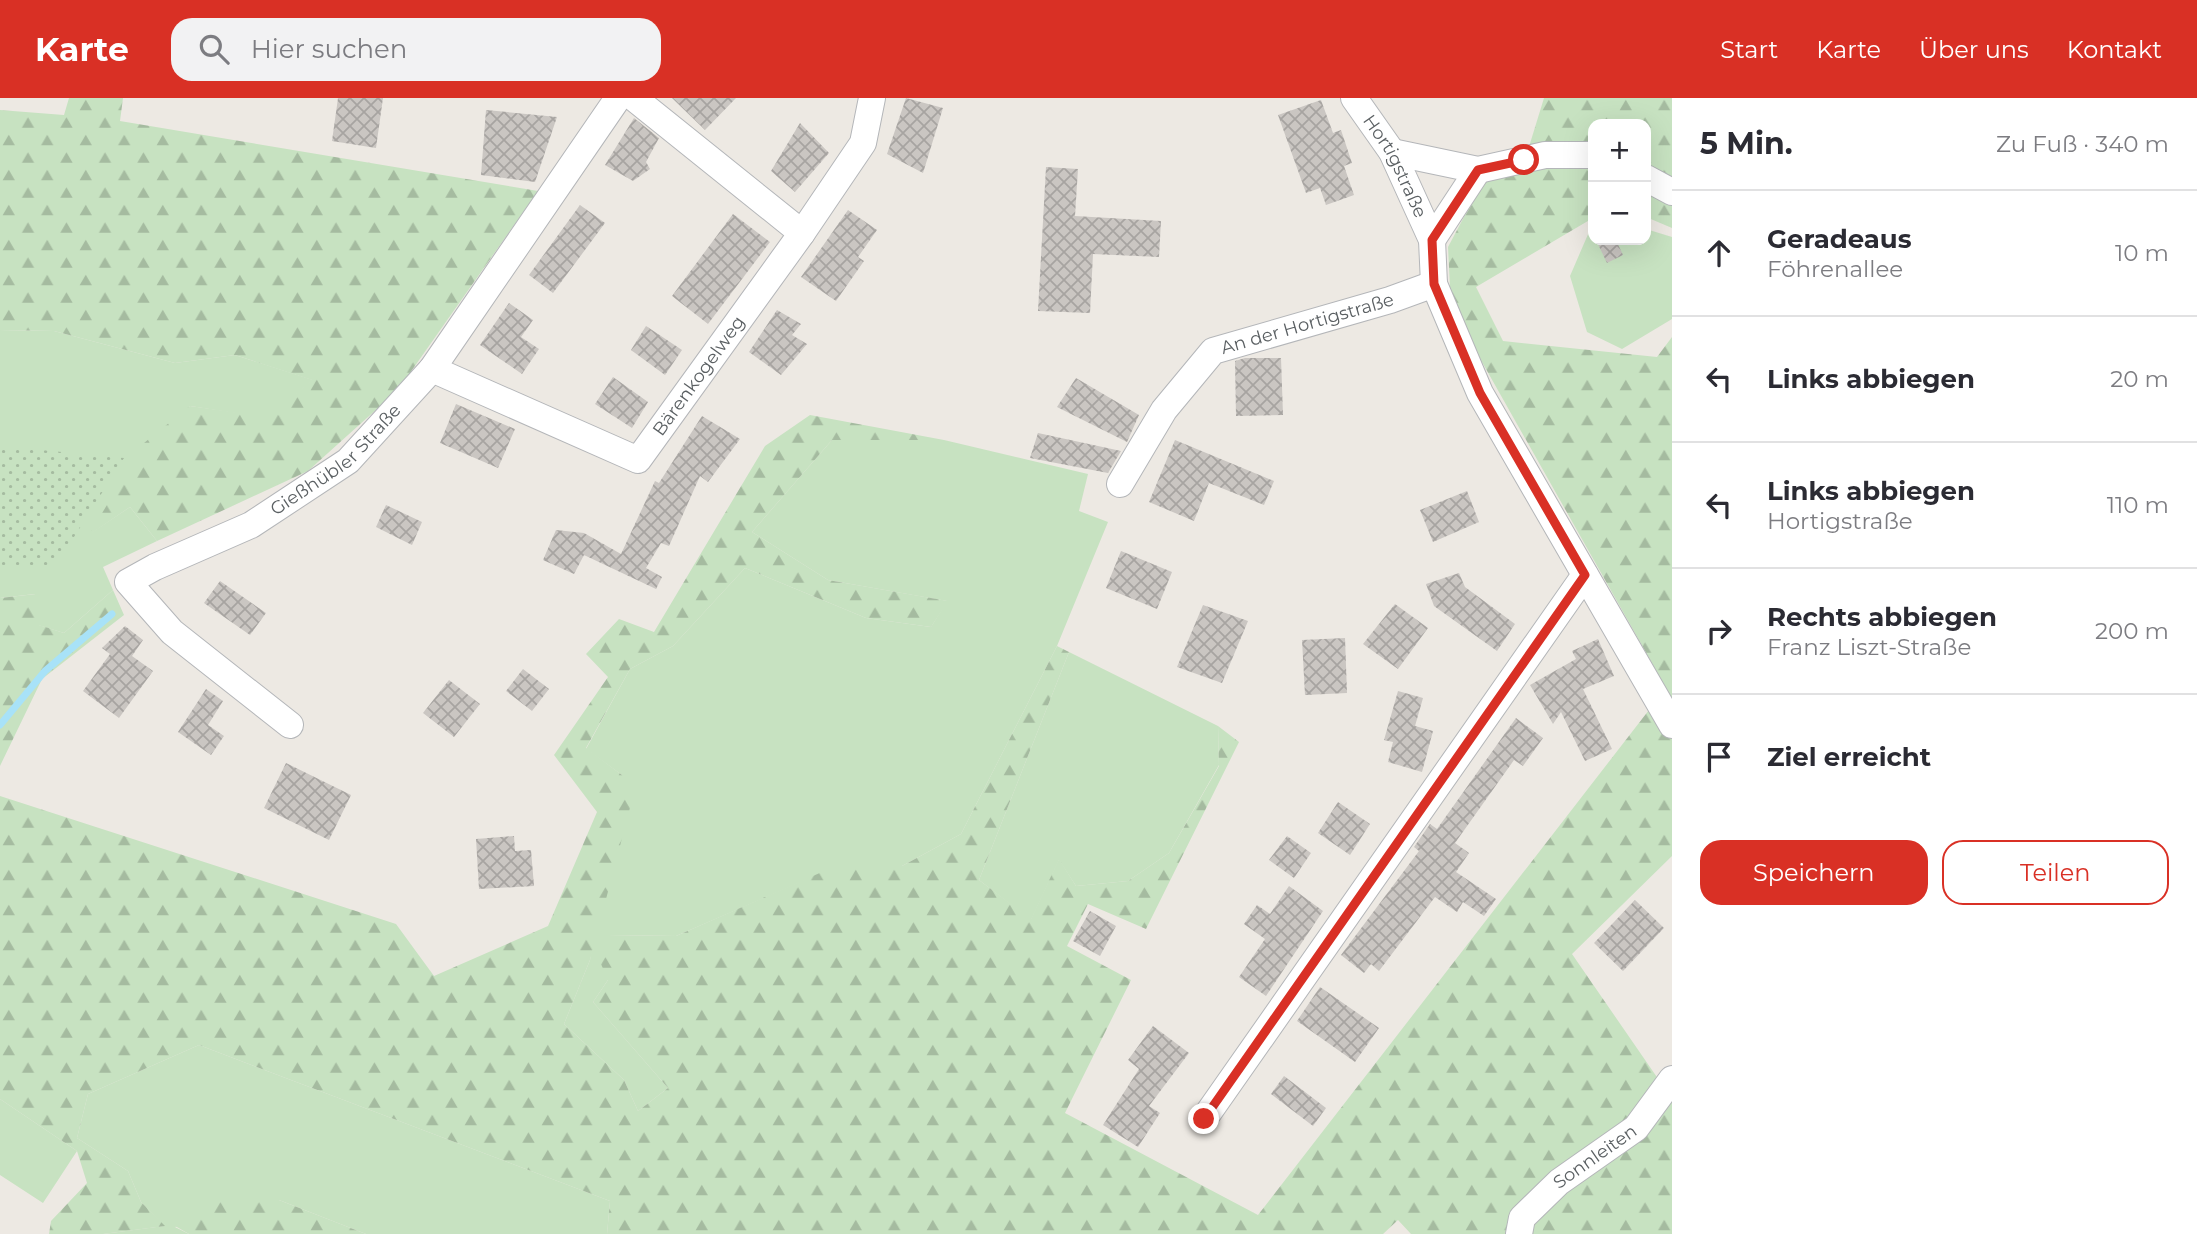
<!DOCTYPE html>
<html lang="de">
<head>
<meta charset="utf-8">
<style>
	:root { --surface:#fff; --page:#f2f2f3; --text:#2b2b33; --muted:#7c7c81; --line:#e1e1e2; --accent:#d93025 }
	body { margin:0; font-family:Montserrat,sans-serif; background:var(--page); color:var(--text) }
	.controls { position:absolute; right:21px; top:21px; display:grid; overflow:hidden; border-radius:14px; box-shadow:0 7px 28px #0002 }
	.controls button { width:63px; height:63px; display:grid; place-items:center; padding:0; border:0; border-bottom:2px solid var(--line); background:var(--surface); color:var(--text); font:35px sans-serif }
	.stop { position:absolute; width:21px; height:21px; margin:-16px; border:5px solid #d93025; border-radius:50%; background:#fff }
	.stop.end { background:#d93025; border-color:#fff; box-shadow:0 2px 7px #0008 }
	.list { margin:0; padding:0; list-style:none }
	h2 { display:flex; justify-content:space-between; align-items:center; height:91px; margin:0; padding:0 28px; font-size:30px }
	h2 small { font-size:23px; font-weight:400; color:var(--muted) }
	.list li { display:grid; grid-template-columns:46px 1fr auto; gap:21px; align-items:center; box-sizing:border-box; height:126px; padding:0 28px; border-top:2px solid var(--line) }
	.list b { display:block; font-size:26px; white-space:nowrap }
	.list p { margin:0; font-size:23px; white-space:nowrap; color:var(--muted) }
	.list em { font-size:23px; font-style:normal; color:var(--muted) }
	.actions { display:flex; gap:14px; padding:21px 28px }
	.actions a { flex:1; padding:16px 0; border:2px solid var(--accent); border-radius:21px; text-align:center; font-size:24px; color:var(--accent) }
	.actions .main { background:var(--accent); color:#fff }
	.icon { flex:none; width:38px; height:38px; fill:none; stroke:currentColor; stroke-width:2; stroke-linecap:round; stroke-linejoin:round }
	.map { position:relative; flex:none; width:1672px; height:1136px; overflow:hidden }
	header { display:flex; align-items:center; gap:42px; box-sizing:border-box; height:98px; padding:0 35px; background:var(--accent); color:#fff }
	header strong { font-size:33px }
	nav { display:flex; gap:38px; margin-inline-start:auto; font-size:24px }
	.search { width:490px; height:63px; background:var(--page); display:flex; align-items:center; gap:18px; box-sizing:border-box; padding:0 24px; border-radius:21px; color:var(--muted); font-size:26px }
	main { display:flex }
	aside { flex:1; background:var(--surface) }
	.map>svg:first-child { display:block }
	.green { fill:#c7e2c1 }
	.forest { fill:url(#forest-firs) }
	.park { fill:url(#park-dots) }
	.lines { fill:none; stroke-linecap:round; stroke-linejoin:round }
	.stream { stroke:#a8e2f8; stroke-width:7 }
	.building { fill:url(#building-cross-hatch) }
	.minor-casing { stroke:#b4b6b9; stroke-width:28 }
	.minor { stroke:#fff; stroke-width:26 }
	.route { stroke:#d93025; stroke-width:9 }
	.labels { text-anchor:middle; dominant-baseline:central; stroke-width:5; stroke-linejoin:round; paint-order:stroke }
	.street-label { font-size:18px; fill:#5b6063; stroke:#fff }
</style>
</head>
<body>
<header>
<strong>Karte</strong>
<div class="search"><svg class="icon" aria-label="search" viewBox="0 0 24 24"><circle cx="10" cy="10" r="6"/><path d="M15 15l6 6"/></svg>Hier suchen</div>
<nav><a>Start</a><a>Karte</a><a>Über uns</a><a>Kontakt</a></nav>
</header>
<main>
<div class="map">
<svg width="1672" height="1136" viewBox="0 0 1672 1136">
	<defs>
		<pattern id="forest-firs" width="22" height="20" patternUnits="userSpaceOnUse" patternTransform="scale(1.75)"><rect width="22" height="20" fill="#c7e2c1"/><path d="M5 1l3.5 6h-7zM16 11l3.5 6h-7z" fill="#a5bba0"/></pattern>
		<pattern id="park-dots" width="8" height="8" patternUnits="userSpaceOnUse" patternTransform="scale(1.75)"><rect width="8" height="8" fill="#c7e2c1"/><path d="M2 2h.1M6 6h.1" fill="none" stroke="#a5bba0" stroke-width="1.8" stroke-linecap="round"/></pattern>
		<pattern id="building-cross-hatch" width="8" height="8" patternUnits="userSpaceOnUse" patternTransform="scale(1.75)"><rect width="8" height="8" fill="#cac6c2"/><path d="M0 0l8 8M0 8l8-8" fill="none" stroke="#a7a4a1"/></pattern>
	</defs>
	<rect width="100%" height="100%" fill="#ede9e3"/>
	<!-- green -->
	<path class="green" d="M1646 131 1672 139V221L1622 251 1587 234 1570 178 1589 134 1593 133V142H1646Z
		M0 232 54 233 175 265 235 257 313 282 268 320 190 308 91 435 130 409 157 443 103 469 113 492 64 535 38 527 35 496 0 500Z
		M832 342H944L1088 376 1079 413 1108 424 1057 548 961 736 902 768H838L676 838 608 837V882L593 904 668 990 638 1013 624 982 564 926 590 862 622 677 586 651 630 571 673 548 745 470 866 520 931 529 947 503 828 482 752 434Z
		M1069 554 1218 628 1219 667 1169 755 1128 783 1076 788 1059 762 1031 822 979 782Z
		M199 947 610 1103 607 1136H366L279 1102 175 1129 189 1136H103L164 1128 141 1104 128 1073 77 1040 88 996Z
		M0 1001 77 1053 43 1105 0 1077Z"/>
	<!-- forest -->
	<path class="forest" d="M69 0H123L120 23 538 93 398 292 308 373 157 443 130 409 89 437 144 345 190 308 268 319 312 282 235 257 175 265 54 233 0 232V12L64 17Z
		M1544 0H1672V130L1646 119V26H1593V120L1476 189 1503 243 1657 259 1672 239V758L1572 856 1672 1001V1136H1411L1398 1122 1383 1136H607L610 1103 199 947 88 996 77 1040 128 1073 141 1104 165 1128 103 1136H49L51 1123 87 1085 77 1053 0 1001V698L396 826 434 878 548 828 597 714 554 657 608 579 586 556 619 521 654 534 765 348 810 317 944 342H832L752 434 828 482 948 503 931 529 866 520 745 470 673 548 630 571 586 650 622 677 631 706 590 862 564 926 624 982 638 1013 668 990 593 904 608 882 601 866 608 837 676 838 838 767 902 768 961 736 1057 548 1069 554 979 782 1031 821 1059 761 1076 788 1128 783 1169 755 1219 668 1218 628 1239 644 1146 831 1088 806 1067 848 1131 882 1065 1015 1258 1117 1666 590 1451 209 1448 149 1482 85 1524 65Z
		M113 492 124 517 42 581 0 668V500L36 496 39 527 64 535Z
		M222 1098 279 1102 366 1136H189L175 1128Z"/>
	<!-- park -->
	<path class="park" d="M0 348 124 360 55 469H0Z"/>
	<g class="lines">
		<!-- stream -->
		<path class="stream" d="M0 627 45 573 112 516"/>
	</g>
	<!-- building -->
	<path class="building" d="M338 0H383L376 50 332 43Z
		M672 0H736L705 32Z
		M906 0 943 10 923 75 887 56Z
		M1321 2 1333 35 1341 32 1352 65 1344 68 1354 97 1326 107 1320 90 1306 95 1278 17Z
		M486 12 557 19 535 84 481 77Z
		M634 20 659 40 646 64 650 71 633 83 605 67Z
		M800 25 829 55 795 94 771 73Z
		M1046 69 1078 71 1075 118 1161 123 1159 159 1093 156 1090 215 1038 213Z
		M580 107 605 125 553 195 529 177Z
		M848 112 877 132 858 159 864 163 836 203 801 179Z
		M733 116 770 144 708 226 672 198Z
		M1596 142H1616L1623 157 1607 165Z
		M509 205 533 222 521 239 539 251 522 276 480 247Z
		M777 212 801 226 792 237 807 246 781 277 749 254Z
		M646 228 682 252 665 277 631 252Z
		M1245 260H1281L1283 317 1236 318 1235 263Z
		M613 279 648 304 632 330 595 306Z
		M1076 280 1139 317 1127 344 1057 309Z
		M456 306 515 331 498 370 440 345Z
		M702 318 740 341 708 384 700 378 669 448 661 445 646 470 662 479 656 491 584 457 574 476 543 462 556 432 584 435 621 456 655 383 659 385Z
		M1038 335 1121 353 1108 375 1030 360Z
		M1175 342 1274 383 1264 407 1209 385 1194 423 1149 404Z
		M1467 393 1479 424 1433 444 1420 412Z
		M386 407 422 424 412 447 376 429Z
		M1121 453 1172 474 1157 511 1106 490Z
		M1459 475 1465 489 1515 526 1497 553 1434 508 1426 486Z
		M220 483 266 515 250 537 204 505Z
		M1395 506 1428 530 1398 571 1363 546Z
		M1203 507 1248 523 1222 585 1177 569Z
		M125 528 143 542 132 558 153 573 119 620 83 593 110 556 102 550Z
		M1345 540 1347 595 1305 597 1302 542Z
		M1598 541 1614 578 1583 591 1612 651 1585 663 1561 614 1553 626 1530 587 1576 561 1572 553Z
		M523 571 549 591 532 613 506 593Z
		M449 582 480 606 454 639 423 615Z
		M206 591 223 603 208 627 224 638 211 657 178 634Z
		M1398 593 1423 600 1415 628 1433 633 1422 674 1388 664 1393 644 1384 642Z
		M1516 620 1543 640 1523 668 1514 662 1455 745 1469 755 1456 774 1496 801 1484 818 1463 804 1457 814 1435 799 1379 873 1371 866 1364 875 1341 857 1419 753 1414 749 1430 726 1437 731Z
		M286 665 351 697 329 742 264 710Z
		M1338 704 1370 726 1350 757 1318 735Z
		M514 738 515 753 531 752 534 788 479 791 476 741Z
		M1287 738 1311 755 1294 780 1269 762Z
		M1289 788 1323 813 1266 898 1239 879 1265 841 1244 826 1257 807 1270 816Z
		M1635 802 1664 830 1623 873 1594 845Z
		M1090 813 1116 828 1100 858 1073 843Z
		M1320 889 1379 930 1355 964 1297 923Z
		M1153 928 1189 955 1149 1008 1160 1015 1138 1049 1103 1027 1139 971 1128 962Z
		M1284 978 1326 1010 1313 1028 1271 996Z"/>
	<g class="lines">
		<!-- minor casing -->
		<g class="minor-casing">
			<g id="minor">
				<path d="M634 0 802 135"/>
				<path id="s1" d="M1354 0 1392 54 1432 142 1434 186 1480 295 1672 627"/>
				<path d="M1392 54 1478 72 1545 57H1593"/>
				<path d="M1646 80 1672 94"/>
				<path d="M1432 142 1478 72"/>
				<path id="s2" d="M432 271 638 362 802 135 863 45 872 0"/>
				<path id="s3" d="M1120 386 1164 312 1213 253 1390 202 1434 186"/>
				<path id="s4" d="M290 627 172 534 128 484 155 469 251 427 348 363 432 271 618 0"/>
				<path d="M1204 1021 1585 477"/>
				<path id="s5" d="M1519 1136 1522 1120 1559 1084 1636 1030 1672 981"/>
			</g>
		</g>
		<!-- minor -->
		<use href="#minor" class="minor"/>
	</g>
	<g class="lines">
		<!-- route -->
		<path class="route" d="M1204 1021 1585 477 1480 295 1434 186 1432 142 1478 72 1524 62"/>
	</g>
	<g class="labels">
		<!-- street labels -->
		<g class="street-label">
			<text stroke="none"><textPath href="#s1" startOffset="80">Hortigstraße</textPath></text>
			<text stroke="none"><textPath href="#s3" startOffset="261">An der Hortigstraße</textPath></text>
			<text stroke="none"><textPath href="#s2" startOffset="329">Bärenkogelweg</textPath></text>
			<text stroke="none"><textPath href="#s4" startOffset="460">Gießhübler Straße</textPath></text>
			<text stroke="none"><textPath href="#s5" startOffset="112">Sonnleiten</textPath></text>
		</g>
	</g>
</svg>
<div class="controls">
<button>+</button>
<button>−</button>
</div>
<div class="stop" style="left:1524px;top:62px"></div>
<div class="stop end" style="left:1204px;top:1021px"></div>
</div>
<aside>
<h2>5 Min.<small>Zu Fuß · 340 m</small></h2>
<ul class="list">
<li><svg class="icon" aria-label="ahead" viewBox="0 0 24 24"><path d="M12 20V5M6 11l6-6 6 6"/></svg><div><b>Geradeaus</b><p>Föhrenallee</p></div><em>10 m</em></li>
<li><svg class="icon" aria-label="left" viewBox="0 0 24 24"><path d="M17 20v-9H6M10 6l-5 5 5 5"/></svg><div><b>Links abbiegen</b></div><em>20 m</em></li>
<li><svg class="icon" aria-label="left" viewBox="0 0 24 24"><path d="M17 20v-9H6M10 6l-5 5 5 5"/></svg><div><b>Links abbiegen</b><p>Hortigstraße</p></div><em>110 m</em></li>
<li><svg class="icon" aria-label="right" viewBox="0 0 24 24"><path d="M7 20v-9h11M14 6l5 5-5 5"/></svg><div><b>Rechts abbiegen</b><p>Franz Liszt-Straße</p></div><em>200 m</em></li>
<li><svg class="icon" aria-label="arrive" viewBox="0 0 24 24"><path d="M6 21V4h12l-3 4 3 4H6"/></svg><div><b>Ziel erreicht</b></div></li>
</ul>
<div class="actions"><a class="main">Speichern</a><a>Teilen</a></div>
</aside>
</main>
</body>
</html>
